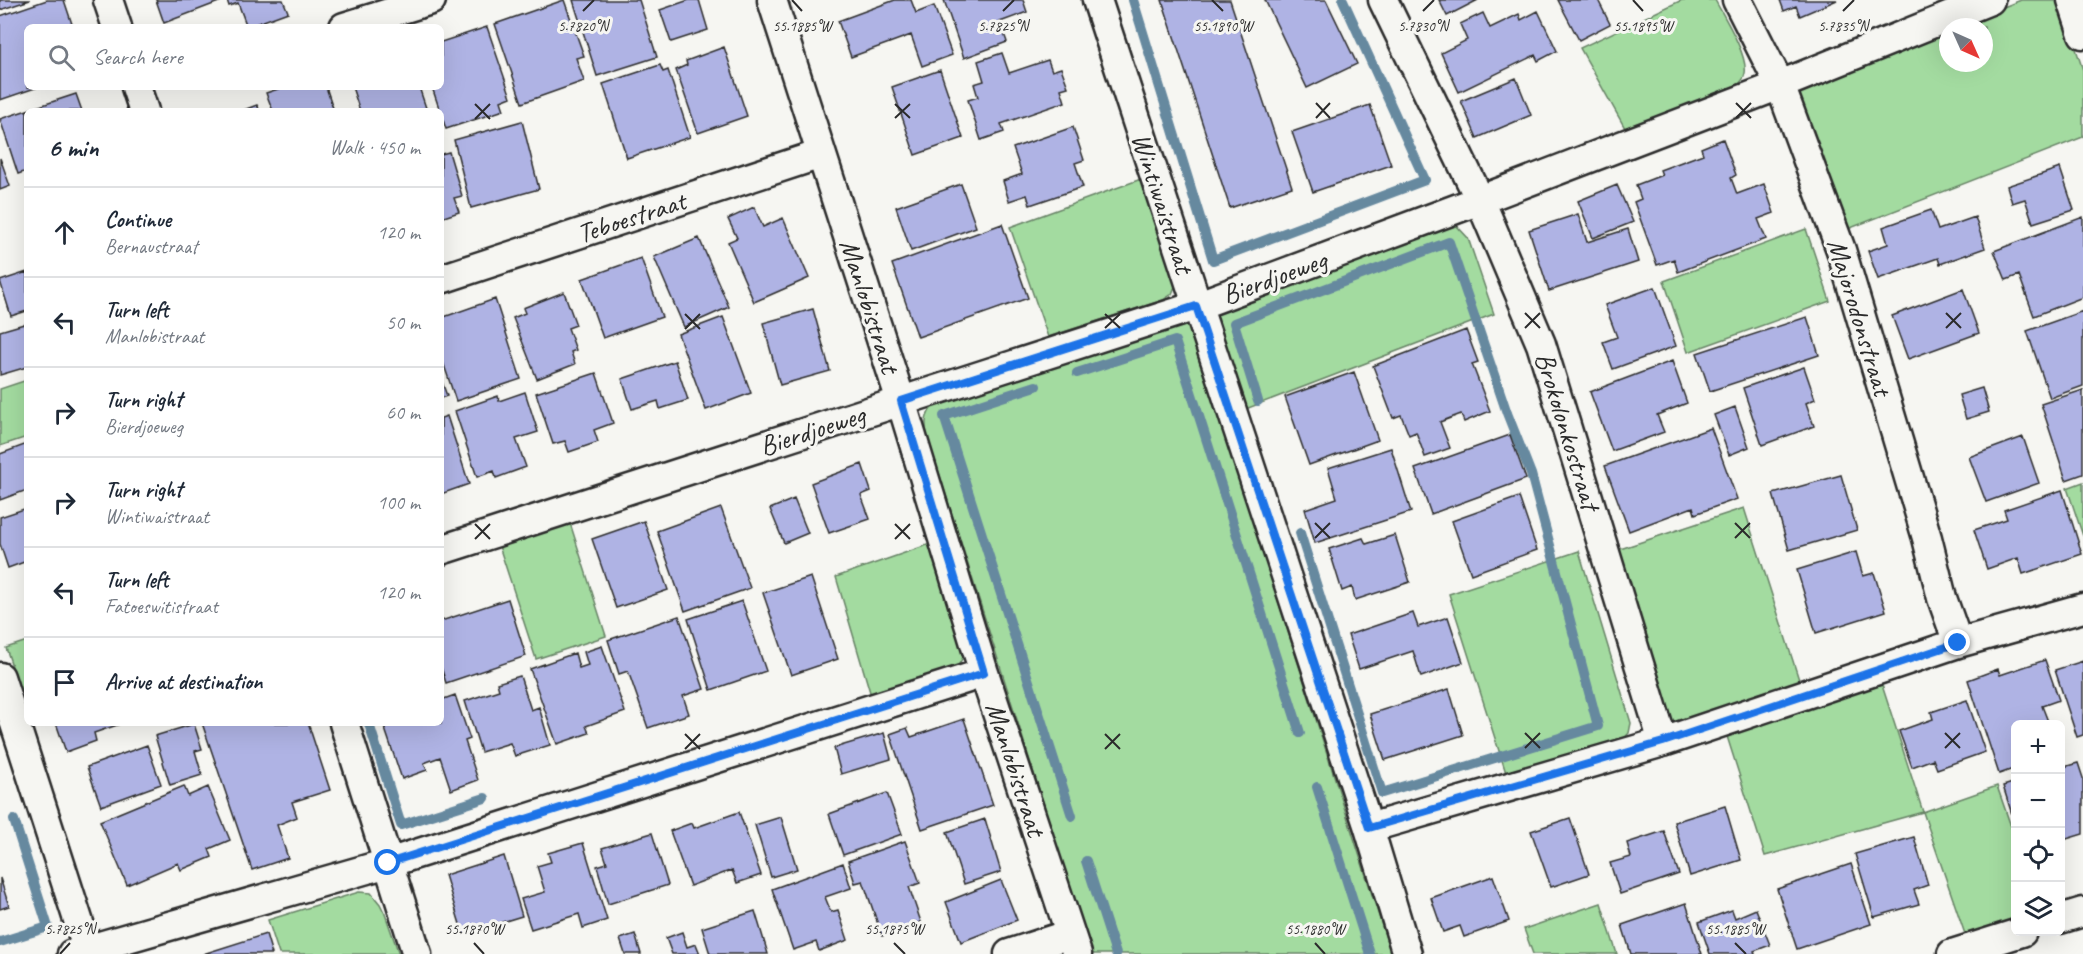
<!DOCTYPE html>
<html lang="en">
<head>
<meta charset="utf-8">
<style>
	:root { --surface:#fff; --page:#f2f2f3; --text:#1f2937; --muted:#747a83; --line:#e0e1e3 }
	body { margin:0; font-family:Caveat,sans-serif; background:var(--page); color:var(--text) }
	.controls { position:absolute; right:18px; bottom:18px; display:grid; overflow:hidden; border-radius:9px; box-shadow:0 6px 24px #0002 }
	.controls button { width:54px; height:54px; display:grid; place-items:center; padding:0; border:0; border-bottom:2px solid var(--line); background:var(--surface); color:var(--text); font:30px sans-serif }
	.compass { position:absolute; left:1939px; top:18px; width:54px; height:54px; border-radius:50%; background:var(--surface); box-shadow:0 6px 24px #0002; rotate:135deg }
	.stop { position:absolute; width:18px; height:18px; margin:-14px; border:4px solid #1a73e8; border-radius:50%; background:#fff }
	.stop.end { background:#1a73e8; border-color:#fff; box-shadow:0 2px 6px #0008 }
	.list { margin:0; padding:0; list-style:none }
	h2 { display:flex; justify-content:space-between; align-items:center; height:78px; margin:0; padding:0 24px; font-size:26px }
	h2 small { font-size:20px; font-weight:400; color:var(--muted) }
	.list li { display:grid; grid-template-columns:39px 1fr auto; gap:18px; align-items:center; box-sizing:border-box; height:90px; padding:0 24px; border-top:2px solid var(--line) }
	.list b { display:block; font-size:22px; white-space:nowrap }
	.list p { margin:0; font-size:20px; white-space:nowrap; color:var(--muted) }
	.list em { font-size:20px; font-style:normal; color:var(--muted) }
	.icon { flex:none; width:33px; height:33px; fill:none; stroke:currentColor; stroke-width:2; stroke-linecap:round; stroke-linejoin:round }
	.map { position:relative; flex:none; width:2083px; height:954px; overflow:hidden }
	.search { position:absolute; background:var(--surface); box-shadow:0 6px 24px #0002; left:24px; top:24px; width:420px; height:66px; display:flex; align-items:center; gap:15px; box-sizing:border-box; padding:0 21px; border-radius:9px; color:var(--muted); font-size:22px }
	.panel { position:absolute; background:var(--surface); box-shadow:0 6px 24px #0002; left:24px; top:108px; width:420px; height:618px; border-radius:9px }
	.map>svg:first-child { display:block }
	.green { fill:#a3dba0; stroke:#678366; stroke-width:1.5 }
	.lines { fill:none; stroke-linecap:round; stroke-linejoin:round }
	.stream { stroke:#66899f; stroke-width:10 }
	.building { fill:#afb3e4; stroke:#2b2b2b; stroke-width:1.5 }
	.minor-casing { stroke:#2b2b2b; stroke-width:33 }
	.minor { stroke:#f6f6f2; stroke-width:28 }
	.route { stroke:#1a73e8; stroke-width:8 }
	.ticks { fill:none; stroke:#2b2b2b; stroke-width:2 }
	.labels { text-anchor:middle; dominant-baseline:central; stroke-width:6; stroke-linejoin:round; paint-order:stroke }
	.street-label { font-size:28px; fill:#2b2b2b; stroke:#f6f6f2 }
	.ticks-label { font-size:15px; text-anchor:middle; fill:#2b2b2b; stroke:#f6f6f2; stroke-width:6; stroke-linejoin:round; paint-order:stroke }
</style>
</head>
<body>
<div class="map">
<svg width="2083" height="954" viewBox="0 0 2083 954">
	<rect width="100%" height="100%" fill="#f6f6f2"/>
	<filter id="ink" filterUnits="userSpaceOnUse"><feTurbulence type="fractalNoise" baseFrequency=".0167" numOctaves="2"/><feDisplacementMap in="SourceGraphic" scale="12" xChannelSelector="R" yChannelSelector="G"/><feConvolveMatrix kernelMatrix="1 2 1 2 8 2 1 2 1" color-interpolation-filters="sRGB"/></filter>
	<g filter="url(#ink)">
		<!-- green -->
		<path class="green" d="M1682 0H1715C1724 17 1748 55 1745 73 1744 82 1737 86 1730 89L1625 128 1580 48Z
			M2021 0H2058L2062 7 2083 70V137L1830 236 1794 91 1948 29V63H1984V27H1954Z
			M1141 179 1176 284 1172 294 1163 300 1048 337 1010 227Z
			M1455 224 1468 238 1494 314 1243 410 1215 319 1219 311Z
			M1806 229 1830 301 1688 352 1664 281Z
			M1180 324 1188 327 1193 334 1391 954H1091L927 435C925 423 925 416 933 406Z
			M27 380V437L0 446V389Z
			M2083 482V536L2067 488Z
			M1744 508 1801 686 1669 729 1599 556Z
			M570 523 606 636 536 659 499 546Z
			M933 543 965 654 958 666 951 671 872 699 836 577Z
			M1579 551 1631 723 1629 733 1621 742 1507 776 1449 594Z
			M27 641V701L24 702 6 648Z
			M1880 679 1923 812 1997 786 2015 838V919L1966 937 1923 812 1765 856 1725 730Z
			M359 892 371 893 380 904 385 914 399 954H279L268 920Z
			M1601 903 1617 954H1533L1524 929Z"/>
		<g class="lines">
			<!-- stream -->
			<path class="stream" d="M1133 0 1213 260 1425 180 1343 0
				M1077 373 1175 341 1300 733
				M1036 386 944 416 1072 816
				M1258 401 1234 323 1449 242 1507 413 1531 474 1598 726 1382 793 1300 533
				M369 724 401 825 485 798
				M1317 787 1370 954
				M1086 861 1116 954
				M0 942 48 927 14 820"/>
		</g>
		<!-- building -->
		<path class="building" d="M0 0H30L0 10Z
			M47 0H64L73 27H27V87H38L0 100V16Z
			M156 0H224L164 23Z
			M227 0H283L288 12 247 27 238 3 229 6Z
			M564 0 584 56 576 58 584 81 522 103 495 24Z
			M573 0H639L657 57 597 76Z
			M689 0H699L708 30 671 42 660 10Z
			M895 0H911L916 13 934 6 952 55 922 66 911 35 851 57 838 21Z
			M944 0H1023L1027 12 1000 22 1007 42 964 58Z
			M1162 0H1230L1292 187 1230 208Z
			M1265 0H1326L1357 64 1307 88Z
			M1439 0H1478L1447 16Z
			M1558 0H1598L1610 24 1579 40Z
			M1780 0H1837L1800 16 1796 6 1784 11Z
			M1538 11 1557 51 1538 61 1535 55 1459 92 1441 53 1467 40 1460 24 1483 13 1490 28 1519 14 1521 20Z
			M487 27 511 97 501 101 504 110 446 129 432 87H441V42Z
			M724 47 747 116 698 133 676 70 687 65 686 61Z
			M1002 53 1009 73 1048 60 1052 71 1061 68 1068 87 1061 89 1065 102 1001 124 1004 132 981 140 968 100 978 97 974 84 984 81 978 61Z
			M660 65 663 72 668 70 690 137 627 158 603 84Z
			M940 70 963 138 915 155 892 87Z
			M1516 78 1531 115 1477 138 1461 101Z
			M284 87H326L334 111H273L266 93Z
			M352 87H419L427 111H360Z
			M76 94 82 111H27V171L18 174 0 119Z
			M257 105 260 111H241Z
			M1370 105 1391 165 1313 192 1292 132Z
			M522 121 539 189 471 208 454 140Z
			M1073 127 1084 160 1075 163 1083 187 1030 205 1027 195 1009 201 1003 181 1022 174 1013 148Z
			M1723 139 1736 175 1731 178 1737 194 1764 184 1774 213 1758 219 1766 239 1678 272 1674 259 1657 265 1634 202 1641 199 1636 185 1662 175 1660 170 1703 154 1701 148Z
			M449 152 462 196 454 198 459 212 441 218V154Z
			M0 158 10 186 0 190Z
			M2060 168 2074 210 2033 223 2025 199 2012 203 2007 186Z
			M961 184 976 227 911 251 896 207Z
			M1617 185 1633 222 1593 238 1578 201Z
			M754 207 763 227 783 218 809 278 754 302 728 242 737 238 728 219Z
			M1931 210 1938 230 1975 217 1985 248 1940 264 1938 258 1878 279 1868 251 1888 244 1883 227Z
			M1578 214 1587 242 1628 229 1638 262 1549 291 1529 230Z
			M2083 217V297L2034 316 2019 275 2006 280 1994 251Z
			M1002 224 1028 298 918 337 892 264Z
			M699 238 729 307 684 327 654 257Z
			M641 258 662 317 603 338 582 279Z
			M27 272V311L11 316 0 281Z
			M1655 287 1676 346 1613 369 1603 342 1617 337 1605 305Z
			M1963 289 1979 333 1908 359 1892 316Z
			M564 292 576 325 568 328 576 350 571 352 575 364 537 379 513 318 525 313 523 308Z
			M495 299 521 379 456 401 441 356V318Z
			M813 309 830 371 780 385 763 323Z
			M2083 311V386L2050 398 2027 331Z
			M723 317 751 393 706 410 678 334Z
			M1807 317 1819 355 1710 391 1697 353Z
			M24 324 27 333V367L0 375V331Z
			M1466 330 1478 362 1472 364 1490 411 1464 422 1461 414 1440 422 1450 448 1425 457 1416 432 1409 435 1401 415 1393 418 1373 366Z
			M675 361 688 400 660 409 658 401 632 409 622 379Z
			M1672 361 1687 403 1657 415 1664 432 1612 451 1590 392Z
			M1804 367 1815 399 1806 403 1814 426 1762 445 1743 388Z
			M1354 372 1378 440 1309 465 1285 397Z
			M596 373 613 423 594 430 598 442 569 452 565 441 553 444 536 393Z
			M441 379 447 396 441 398Z
			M1982 388 1989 412 1966 419 1959 395Z
			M2083 390V474L2066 480 2041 404Z
			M525 392 538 432 516 439 526 467 496 478 494 471 477 477 455 411 498 396 499 401Z
			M1735 407 1749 447 1729 455 1714 415Z
			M447 416 469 484 441 494V418Z
			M1711 428 1737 499 1695 514 1693 507 1629 531 1605 466Z
			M1510 435 1526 479 1431 514 1415 469Z
			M2023 437 2039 483 1986 502 1969 457Z
			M27 444V490L0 500V454Z
			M1391 448 1411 512 1315 543 1305 509 1337 498 1328 468Z
			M862 464 871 491 861 495 870 519 829 533 811 483Z
			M1841 475 1857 530 1789 550 1773 494Z
			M2062 490 2082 554 2023 574 2018 558 1987 569 1974 530 2007 519 2004 510Z
			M1519 497 1537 550 1471 574 1452 521Z
			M794 499 808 533 784 543 770 509Z
			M27 508V561L8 568 0 544V517Z
			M721 508 750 588 685 611 657 531Z
			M644 521 668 590 616 608 592 539Z
			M1395 535 1410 582 1355 600 1352 587 1342 591 1329 549 1363 538 1366 544Z
			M1856 552 1863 576 1874 573 1886 611 1816 633 1797 570Z
			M811 577 838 659 791 675 763 593Z
			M508 599 526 656 446 683 441 667V621Z
			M742 601 766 671 711 690 688 619Z
			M1413 613 1418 627 1448 617 1463 662 1421 677 1413 651 1359 669 1348 635Z
			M679 616 704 689 683 696 689 714 648 728 628 671 619 674 608 640Z
			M602 646 625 712 586 726 589 733 557 744 530 669 575 653 579 668 588 665 584 652Z
			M2045 660 2059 700 2042 706 2049 724H2016V768L1999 774 1968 680 1998 669 2000 675Z
			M2083 661V735L2077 737 2055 670Z
			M520 676 531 710 539 707 550 745 515 756 510 743 481 752 465 701 499 690 497 683Z
			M1449 689 1463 735 1385 760 1370 714Z
			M455 695 470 739 465 741 478 780 451 790 440 757 424 763 427 770 402 779 383 723H441V700Z
			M1967 700 1985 752 1937 769 1933 759 1912 767 1899 731 1933 719 1931 712Z
			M964 719 993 805 922 829 890 734 907 728 911 737Z
			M56 723H123L94 733 96 741 66 752Z
			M202 723H308L330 790 292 802 297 817 277 825 288 858 252 870Z
			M194 724 202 749 195 751 202 775 170 785 155 736Z
			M884 733 891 759 841 774 834 748Z
			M147 745 161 784 101 806 87 767Z
			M2078 763 2083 778V834L2060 841V768Z
			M2016 782V827L2003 786Z
			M184 786 188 796 208 787 230 840 209 849 212 857 181 870 178 863 127 885 100 821Z
			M887 793 902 834 843 855 829 814Z
			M1725 806 1741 860 1690 876 1674 822Z
			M739 812 761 875 737 883 732 870 690 886 670 831 692 823 694 828Z
			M781 817 797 869 771 877 755 825Z
			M1570 818 1589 874 1551 887 1531 831Z
			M985 819 1001 872 964 884 947 832Z
			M1664 831 1679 874 1620 894 1610 863 1631 857 1627 843Z
			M652 833 668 885 608 904 597 866 607 863 602 848Z
			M1914 837 1928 885 1914 890 1919 904 1874 917 1855 854Z
			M905 841 920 883 909 887 921 922 882 936 863 881 855 883 848 861Z
			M583 843 607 920 583 928 579 914 531 929 521 899 545 892 537 866 551 862 548 853Z
			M504 856 522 916 463 934 445 875Z
			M843 863 851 888 825 897 831 912 838 910 848 940 819 951 816 942 793 950 772 889Z
			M1851 864 1871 924 1797 949 1777 889Z
			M1493 876 1509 921 1464 937 1460 926 1443 932 1431 898Z
			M0 878 9 906 0 909Z
			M1001 880 1017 920 961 942 946 902Z
			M1686 903 1702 954H1631L1622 925Z
			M1756 909 1770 945 1754 951 1755 954H1710L1699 922 1732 910 1735 918Z
			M755 911 768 954H710L702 928Z
			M682 932 687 947 696 944 700 954H672L666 938Z
			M266 934 272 954H203Z
			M635 934 641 954H625L620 939Z"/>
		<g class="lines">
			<!-- minor casing -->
			<g class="minor-casing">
				<path id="minor" d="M108 0 117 27
					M772 0 901 401 984 673 1077 954
					M1097 0 1369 828 1407 954
					M1383 0 1480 200 1541 344 1663 742
					M1737 0 1780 85 1841 250 1927 538 1942 598 1958 643
					M2072 0 2083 34
					M344 27 431 0
					M136 87 144 111
					M441 279 821 154
					M441 550 1196 306 1480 200 1780 85 1990 0
					M0 677 89 954
					M344 723 417 954
					M1369 828 1663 742 1958 643 2083 608
					M2060 919 2083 912
					M72 954 388 863 984 673
					M1009 954 1070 934
					M1952 954 2022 932"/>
			</g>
			<!-- minor -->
			<use href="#minor" class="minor"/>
		</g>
	</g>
	<g class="lines" filter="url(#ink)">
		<!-- route -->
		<path class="route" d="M388 863 984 673 901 401 1196 306 1369 828 1663 742 1958 643"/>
	</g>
	<!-- ticks -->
	<path class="ticks" d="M792 0 802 11M1212 0 1223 11M1633 0 1643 11M583 11 594 0M1003 11 1014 0M1423 11 1434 0M1843 11 1854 0M1316 103 1330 118M1736 103 1751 118M475 104 490 119M895 104 910 118M895 118 910 104M1316 118 1330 103M1736 118 1751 103M475 119 490 104M1525 313 1540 328M1946 313 1961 328M685 314 700 329M1105 314 1120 328M1105 328 1120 314M1525 328 1540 313M1946 328 1961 313M685 329 700 314M1315 523 1330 538M1735 523 1750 538M475 524 490 539M895 524 910 539M1315 538 1330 523M1735 538 1750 523M475 539 490 524M895 539 910 524M1525 733 1540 748M1945 733 1960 748M685 734 700 749M1105 734 1120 749M1525 748 1540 733M1945 748 1960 733M685 749 700 734M1105 749 1120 734M474 943 484 954M894 943 905 954M1315 943 1325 954M1735 943 1746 954M60 954 70 943"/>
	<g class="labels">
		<!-- street labels -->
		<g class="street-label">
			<text transform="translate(1163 203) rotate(72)">Wintiwaistraat</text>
			<text transform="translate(631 217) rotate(-18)">Teboestraat</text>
			<text transform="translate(1274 277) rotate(-20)">Bierdjoeweg</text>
			<text transform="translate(870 306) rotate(72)">Manlobistraat</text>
			<text transform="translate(1860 317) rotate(73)">Majorodonstraat</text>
			<text transform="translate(812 430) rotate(-18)">Bierdjoeweg</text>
			<text transform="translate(1568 431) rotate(73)">Brokolonkostraat</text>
			<text transform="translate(1016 769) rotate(72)">Manlobistraat</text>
		</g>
	</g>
	<g class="ticks-label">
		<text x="583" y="31">5.7820°N</text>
		<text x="802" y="31">55.1885°W</text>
		<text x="1003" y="31">5.7825°N</text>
		<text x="1223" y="31">55.1890°W</text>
		<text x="1423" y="31">5.7830°N</text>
		<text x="1643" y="31">55.1895°W</text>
		<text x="1843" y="31">5.7835°N</text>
		<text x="70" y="934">5.7825°N</text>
		<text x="894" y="934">55.1875°W</text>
		<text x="474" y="934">55.1870°W</text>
		<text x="1315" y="934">55.1880°W</text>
		<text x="1735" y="934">55.1885°W</text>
	</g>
</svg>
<div class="controls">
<button>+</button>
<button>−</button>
<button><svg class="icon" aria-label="locate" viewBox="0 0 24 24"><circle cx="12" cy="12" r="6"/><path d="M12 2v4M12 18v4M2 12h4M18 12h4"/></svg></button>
<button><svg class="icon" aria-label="layers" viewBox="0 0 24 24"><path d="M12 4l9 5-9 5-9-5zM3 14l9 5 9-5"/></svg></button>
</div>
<svg class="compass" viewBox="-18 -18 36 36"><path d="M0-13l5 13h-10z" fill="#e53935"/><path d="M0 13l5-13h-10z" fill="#747a83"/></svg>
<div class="stop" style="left:388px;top:863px"></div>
<div class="stop end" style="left:1958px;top:643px"></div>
<div class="search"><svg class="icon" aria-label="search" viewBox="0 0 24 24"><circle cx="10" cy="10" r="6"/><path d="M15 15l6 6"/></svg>Search here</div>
<section class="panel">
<h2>6 min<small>Walk · 450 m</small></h2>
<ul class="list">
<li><svg class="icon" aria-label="ahead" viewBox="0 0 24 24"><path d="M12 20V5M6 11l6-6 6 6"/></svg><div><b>Continue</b><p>Bernaustraat</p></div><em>120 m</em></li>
<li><svg class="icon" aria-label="left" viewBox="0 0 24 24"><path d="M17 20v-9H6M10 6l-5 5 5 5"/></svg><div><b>Turn left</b><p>Manlobistraat</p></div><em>50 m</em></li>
<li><svg class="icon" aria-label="right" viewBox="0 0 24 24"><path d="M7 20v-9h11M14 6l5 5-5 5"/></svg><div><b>Turn right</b><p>Bierdjoeweg</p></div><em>60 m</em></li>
<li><svg class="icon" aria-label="right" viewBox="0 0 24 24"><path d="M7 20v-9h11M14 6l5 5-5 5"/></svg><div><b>Turn right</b><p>Wintiwaistraat</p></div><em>100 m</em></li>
<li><svg class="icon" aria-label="left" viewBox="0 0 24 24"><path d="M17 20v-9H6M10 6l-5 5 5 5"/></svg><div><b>Turn left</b><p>Fatoeswitistraat</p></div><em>120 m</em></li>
<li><svg class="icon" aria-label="arrive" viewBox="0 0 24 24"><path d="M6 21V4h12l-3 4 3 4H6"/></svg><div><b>Arrive at destination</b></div></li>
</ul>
</section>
</div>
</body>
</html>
